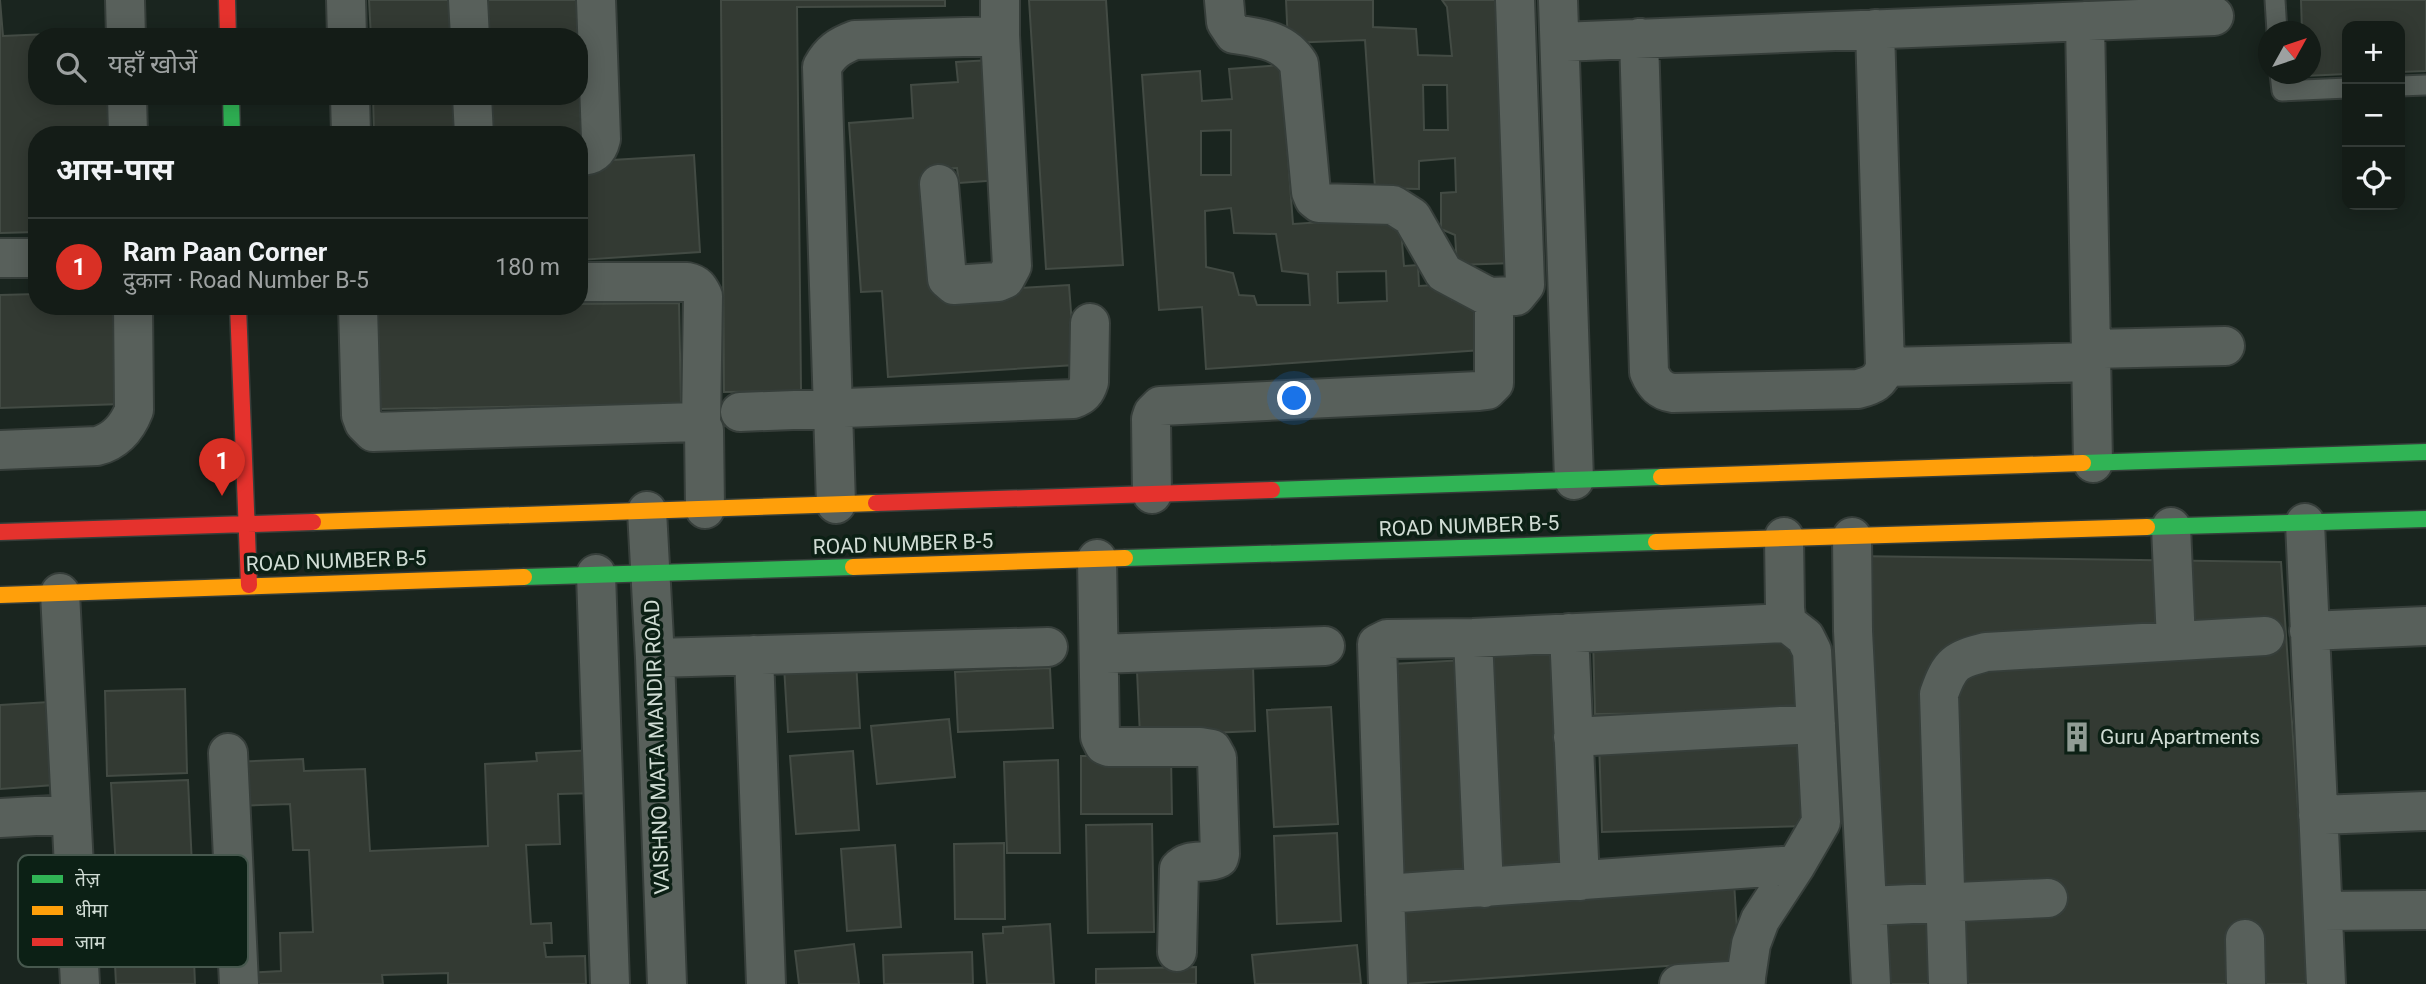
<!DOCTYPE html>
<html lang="hi">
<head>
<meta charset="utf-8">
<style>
	:root { --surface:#141c17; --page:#1d2520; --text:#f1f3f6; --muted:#9da1a1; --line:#333a36; --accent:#d93025 }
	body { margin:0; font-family:Roboto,"Noto Sans Devanagari",sans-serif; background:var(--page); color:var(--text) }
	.controls { position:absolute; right:21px; top:21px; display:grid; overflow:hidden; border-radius:14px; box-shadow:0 4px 18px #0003 }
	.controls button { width:63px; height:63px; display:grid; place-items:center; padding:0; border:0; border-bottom:2px solid var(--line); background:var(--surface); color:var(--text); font:35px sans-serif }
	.compass { position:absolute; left:2258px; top:21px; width:63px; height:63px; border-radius:50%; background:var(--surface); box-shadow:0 4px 18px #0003; rotate:50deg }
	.you { position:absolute; left:1295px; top:399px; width:24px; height:24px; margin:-18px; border:5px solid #fff; border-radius:50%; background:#1a73e8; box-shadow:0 0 0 10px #1a73e833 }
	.badge { display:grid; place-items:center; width:46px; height:46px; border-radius:50%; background:var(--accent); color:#fff; font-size:23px; font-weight:700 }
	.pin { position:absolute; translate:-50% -58px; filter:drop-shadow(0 2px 4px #0008) }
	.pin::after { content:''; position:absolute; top:37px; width:24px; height:21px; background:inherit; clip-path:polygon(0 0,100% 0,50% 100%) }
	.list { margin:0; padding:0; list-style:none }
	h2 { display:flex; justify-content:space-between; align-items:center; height:91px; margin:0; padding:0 28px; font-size:30px }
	h2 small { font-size:23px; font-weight:400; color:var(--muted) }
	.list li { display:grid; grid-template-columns:46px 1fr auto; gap:21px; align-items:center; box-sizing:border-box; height:98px; padding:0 28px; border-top:2px solid var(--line) }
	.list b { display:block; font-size:26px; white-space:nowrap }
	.list p { margin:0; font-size:23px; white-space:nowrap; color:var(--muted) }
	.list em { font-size:23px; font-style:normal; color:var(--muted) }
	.icon { flex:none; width:38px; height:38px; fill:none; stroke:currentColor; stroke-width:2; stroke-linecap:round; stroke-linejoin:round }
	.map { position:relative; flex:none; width:2426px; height:984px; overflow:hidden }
	.search { position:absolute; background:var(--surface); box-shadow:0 4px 18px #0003; left:28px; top:28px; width:560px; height:77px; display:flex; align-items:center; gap:18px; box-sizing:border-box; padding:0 24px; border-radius:28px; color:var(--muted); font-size:26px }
	.panel { position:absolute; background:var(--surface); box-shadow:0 4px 18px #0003; left:28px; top:126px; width:560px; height:189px; border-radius:28px }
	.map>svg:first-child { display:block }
	.building { fill:#333a33; stroke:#434b44; stroke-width:2; fill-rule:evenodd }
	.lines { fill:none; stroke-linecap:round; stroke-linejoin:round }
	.lane-casing { stroke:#363e3a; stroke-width:23 }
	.street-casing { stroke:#363e3a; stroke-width:42 }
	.fast-casing { stroke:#363e3a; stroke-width:19 }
	.slow-casing { stroke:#363e3a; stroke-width:19 }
	.jam-casing { stroke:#363e3a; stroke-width:19 }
	.lane { stroke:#58605b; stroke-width:19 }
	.street { stroke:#58605b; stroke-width:38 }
	.fast { stroke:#30b455; stroke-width:16 }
	.slow { stroke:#ff9f0a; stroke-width:16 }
	.jam { stroke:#e5322d; stroke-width:16 }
	.labels { text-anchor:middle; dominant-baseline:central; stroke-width:7; stroke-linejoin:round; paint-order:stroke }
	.street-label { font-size:21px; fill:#d0dcd4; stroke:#0c2015 }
	.poi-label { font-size:21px; fill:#d0dcd4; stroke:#0c2015; text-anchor:start }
	.key { fill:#0c2015; stroke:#47584e; stroke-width:2 }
	.key-label { font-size:19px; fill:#d0dcd4 }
</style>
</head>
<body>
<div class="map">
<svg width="2426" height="984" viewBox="0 0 2426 984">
	<rect width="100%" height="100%" fill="#1a251f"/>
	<!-- building -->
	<path class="building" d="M0 0 3 36 117 31V37H37V96H120L121 135H37V232L0 233Z
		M369 0H466L468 37H371Z
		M481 0H577L579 37H483Z
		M721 0H945V6L797 7 801 391 724 392Z
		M1029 0H1106L1123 265 1046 269Z
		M1286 0H1373V27L1416 29 1418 55 1452 56 1447 7 1442 0H1502L1514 263 1457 265 1455 235 1441 229V193L1456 192 1455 158 1419 161V189L1375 188 1365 40 1288 43ZM1423 85H1447L1448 130H1424Z
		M2301 0H2426V71L2400 72V26H2347V74L2304 76V74H2310V32H2302Z
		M579 52 584 147H579V135H487L485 96H579Z
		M991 60 1000 180 959 183 957 168 933 169 943 293 1069 285 1075 365 888 377 882 291 861 292 849 123 913 118 911 85 958 82 956 62Z
		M1281 65 1293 224 1400 217 1404 266 1418 265 1419 286 1451 284 1452 300 1478 298 1482 350 1206 369 1202 307 1159 310 1142 75 1200 71 1202 101 1232 99 1229 69ZM1231 130V175H1201V131ZM1231 208 1234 233 1276 234 1282 271 1308 274 1310 305H1257L1254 296 1239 295 1233 273 1206 267 1205 211ZM1386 271 1387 301 1338 303 1337 272Z
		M373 96H470L471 135H374Z
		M694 155 700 252 579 260V162Z
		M37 294V306H118L122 404 0 408V295Z
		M679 303 681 404 376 409 373 308 579 306V304Z
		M1852 556 2281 562 2310 984H1873Z
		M1795 636 1796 712 1595 714 1593 638Z
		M1555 643 1563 864 1490 867 1482 646Z
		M1465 660 1477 880 1404 883 1392 664Z
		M856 662 860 728 788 732 784 666Z
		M1253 666 1255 731 1140 736 1137 671Z
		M1050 668 1053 728 958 732 955 672Z
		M185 689 187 773 107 776 105 691Z
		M49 702 54 785 0 789V705Z
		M1331 707 1338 824 1274 827 1267 710Z
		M949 719 955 777 877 784 871 726Z
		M1805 735 1808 826 1602 832 1599 741Z
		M595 750 597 793 558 794 560 844 526 845 531 924 551 923 552 943H544L546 957 585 956 586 984H448V973L382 975 383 984H242V973L281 971 280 933 313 932 309 850H293L290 804 234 806 232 762 303 759 304 771 365 769 370 851 488 846 485 764 537 761 536 753Z
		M853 751 859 830 796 834 790 756Z
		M1081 756H1171L1172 814H1081Z
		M1058 760 1060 853H1007L1004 762Z
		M188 780 192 866 116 869 111 783Z
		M1152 824 1154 932 1088 933 1086 825Z
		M1337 833 1341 921 1277 924 1274 836Z
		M1004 843 1005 919H955L954 844Z
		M895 845 901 927 847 931 841 849Z
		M1734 882 1739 961 1404 984 1398 905Z
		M1050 924 1054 984H987L983 934 1003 933V927Z
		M854 944 859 984H799L795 951Z
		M1357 945 1361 984H1255L1252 955Z
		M972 952 973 984H884L883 955Z
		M194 960 195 984H116L115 964Z
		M1196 967V984H1096V969Z"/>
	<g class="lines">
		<!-- lane casing -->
		<g class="lane-casing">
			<path id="lane" d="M2275 0 2277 32
				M2280 74 2282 91 2347 88
				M2400 86 2426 85"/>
		</g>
		<!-- street casing -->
		<g class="street-casing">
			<path id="street" d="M125 0 126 37
				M346 0 347 37
				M468 0 470 37
				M1558 0 1574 480
				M2085 21 2093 463
				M1639 38 1649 372C1654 384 1660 391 1673 393L1858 389C1873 385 1880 382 1885 367L1875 29
				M1560 42 2214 16
				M127 96 128 135
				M350 96 351 135
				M472 96 474 135
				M579 156C592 156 598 152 601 139L596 0
				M939 184 947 279 954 285 998 282 1005 279 1012 266 1000 35
				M0 258H37
				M579 282H687C697 284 699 288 703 296L701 425
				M1489 297 1516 296 1525 285 1515 0
				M358 306 361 415 364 423 373 432 697 422 704 430 705 509
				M2092 349 2225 346
				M1885 367 2092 362
				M740 412 1073 399C1082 396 1086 392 1089 382L1090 323
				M0 450 97 446C116 441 127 428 134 410L133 306
				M1152 494 1151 419 1153 413 1160 406 1479 391 1487 390 1494 383V305L1489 297 1444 273 1412 217 1393 205 1319 203 1314 199 1311 192 1299 64C1284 40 1260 38 1234 34L1226 22 1224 0
				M836 504 822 67C830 52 839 46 855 40L1000 36V0
				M647 511 655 658 667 984
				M2305 523 2326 984
				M2171 527 2176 641
				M1852 537 1853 631 1871 984
				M1097 559 1100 737 1104 745 1109 747H1200L1212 749 1217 758 1220 854 1219 858C1206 865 1189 857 1179 869L1177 952
				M596 574 610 984
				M60 593 80 984
				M2309 631 2426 626
				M1569 633 1580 881
				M1473 638 1484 888
				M1099 654 1325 646
				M754 655 766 984
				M655 658 1048 647
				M1573 737 1816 724
				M228 753 239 984
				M2318 815 2426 811
				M0 818 71 814
				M1385 894 1796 865
				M1867 906 2048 898
				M2323 911 2426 910
				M2245 939 2246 984
				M1388 984 1377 644 1387 639 1473 638 1787 623 1785 609 1784 537
				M1679 984 1746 980
				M1745 984 1751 944 1760 920 1796 865 1821 822 1812 651 1805 637 1787 623
				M1948 984 1939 694C1950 663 1955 660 1986 652L2265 636"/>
		</g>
		<!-- fast casing -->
		<g class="fast-casing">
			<path id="fast" d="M231 96 232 135
				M2083 463 2426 452
				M1272 490 1661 477
				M2147 527 2426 519
				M1125 558 1656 542
				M524 577 853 567"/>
		</g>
		<!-- slow casing -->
		<g class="slow-casing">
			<path id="slow" d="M1661 477 2083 463
				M313 522 876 503
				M1656 542 2147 527
				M853 567 1125 558
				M0 595 524 577"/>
		</g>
		<!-- jam casing -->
		<g class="jam-casing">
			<path id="jam" d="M227 0 228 37
				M238 306 249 585
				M876 503 1272 490
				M0 532 313 522"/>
		</g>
		<!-- lane -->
		<use href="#lane" class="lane"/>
		<!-- street -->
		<use href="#street" class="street"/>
		<!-- fast -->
		<use href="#fast" class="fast"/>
		<!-- slow -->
		<use href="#slow" class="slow"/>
		<!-- jam -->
		<use href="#jam" class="jam"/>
	</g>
	<!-- icons -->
	<defs>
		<g id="building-bare" transform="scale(2.415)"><path d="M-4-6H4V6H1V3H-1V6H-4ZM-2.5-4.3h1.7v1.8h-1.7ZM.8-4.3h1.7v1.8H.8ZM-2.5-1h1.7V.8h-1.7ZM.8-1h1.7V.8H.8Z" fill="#909c95" stroke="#0c2015" stroke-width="2.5" paint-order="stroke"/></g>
	</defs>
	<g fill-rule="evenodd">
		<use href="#building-bare" x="2077" y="737"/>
	</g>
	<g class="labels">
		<!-- street labels -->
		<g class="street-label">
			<text transform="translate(1469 526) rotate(-2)">ROAD NUMBER B-5</text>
			<text transform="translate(903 544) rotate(-2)">ROAD NUMBER B-5</text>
			<text transform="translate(336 561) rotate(-2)">ROAD NUMBER B-5</text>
			<text transform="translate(657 747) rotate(-92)">VAISHNO MATA MANDIR ROAD</text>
		</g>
		<!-- poi labels -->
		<g class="poi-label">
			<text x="2100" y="737">Guru Apartments</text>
		</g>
	</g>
	<!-- legend -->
	<rect x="18" y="855" width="230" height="112" rx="10" class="key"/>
	<rect x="32" y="875" width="31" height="8" fill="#30b455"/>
	<rect x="32" y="906" width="31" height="9" fill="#ff9f0a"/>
	<rect x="32" y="938" width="31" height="8" fill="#e5322d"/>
	<g class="key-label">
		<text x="75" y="886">तेज़</text>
		<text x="75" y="917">धीमा</text>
		<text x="75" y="949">जाम</text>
	</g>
</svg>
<div class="controls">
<button>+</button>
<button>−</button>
<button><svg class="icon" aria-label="locate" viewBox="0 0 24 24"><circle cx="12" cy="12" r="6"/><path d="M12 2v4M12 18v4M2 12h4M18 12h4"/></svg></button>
</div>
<svg class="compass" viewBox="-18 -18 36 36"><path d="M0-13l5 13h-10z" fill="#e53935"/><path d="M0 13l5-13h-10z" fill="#9da1a1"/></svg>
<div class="you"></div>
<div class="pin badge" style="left:222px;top:496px">1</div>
<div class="search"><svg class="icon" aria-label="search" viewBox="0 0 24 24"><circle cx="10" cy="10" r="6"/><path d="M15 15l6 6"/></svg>यहाँ खोजें</div>
<section class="panel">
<h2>आस-पास<small></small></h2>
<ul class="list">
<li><span class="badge">1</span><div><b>Ram Paan Corner</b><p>दुकान · Road Number B-5</p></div><em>180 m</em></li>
</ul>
</section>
</div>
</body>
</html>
